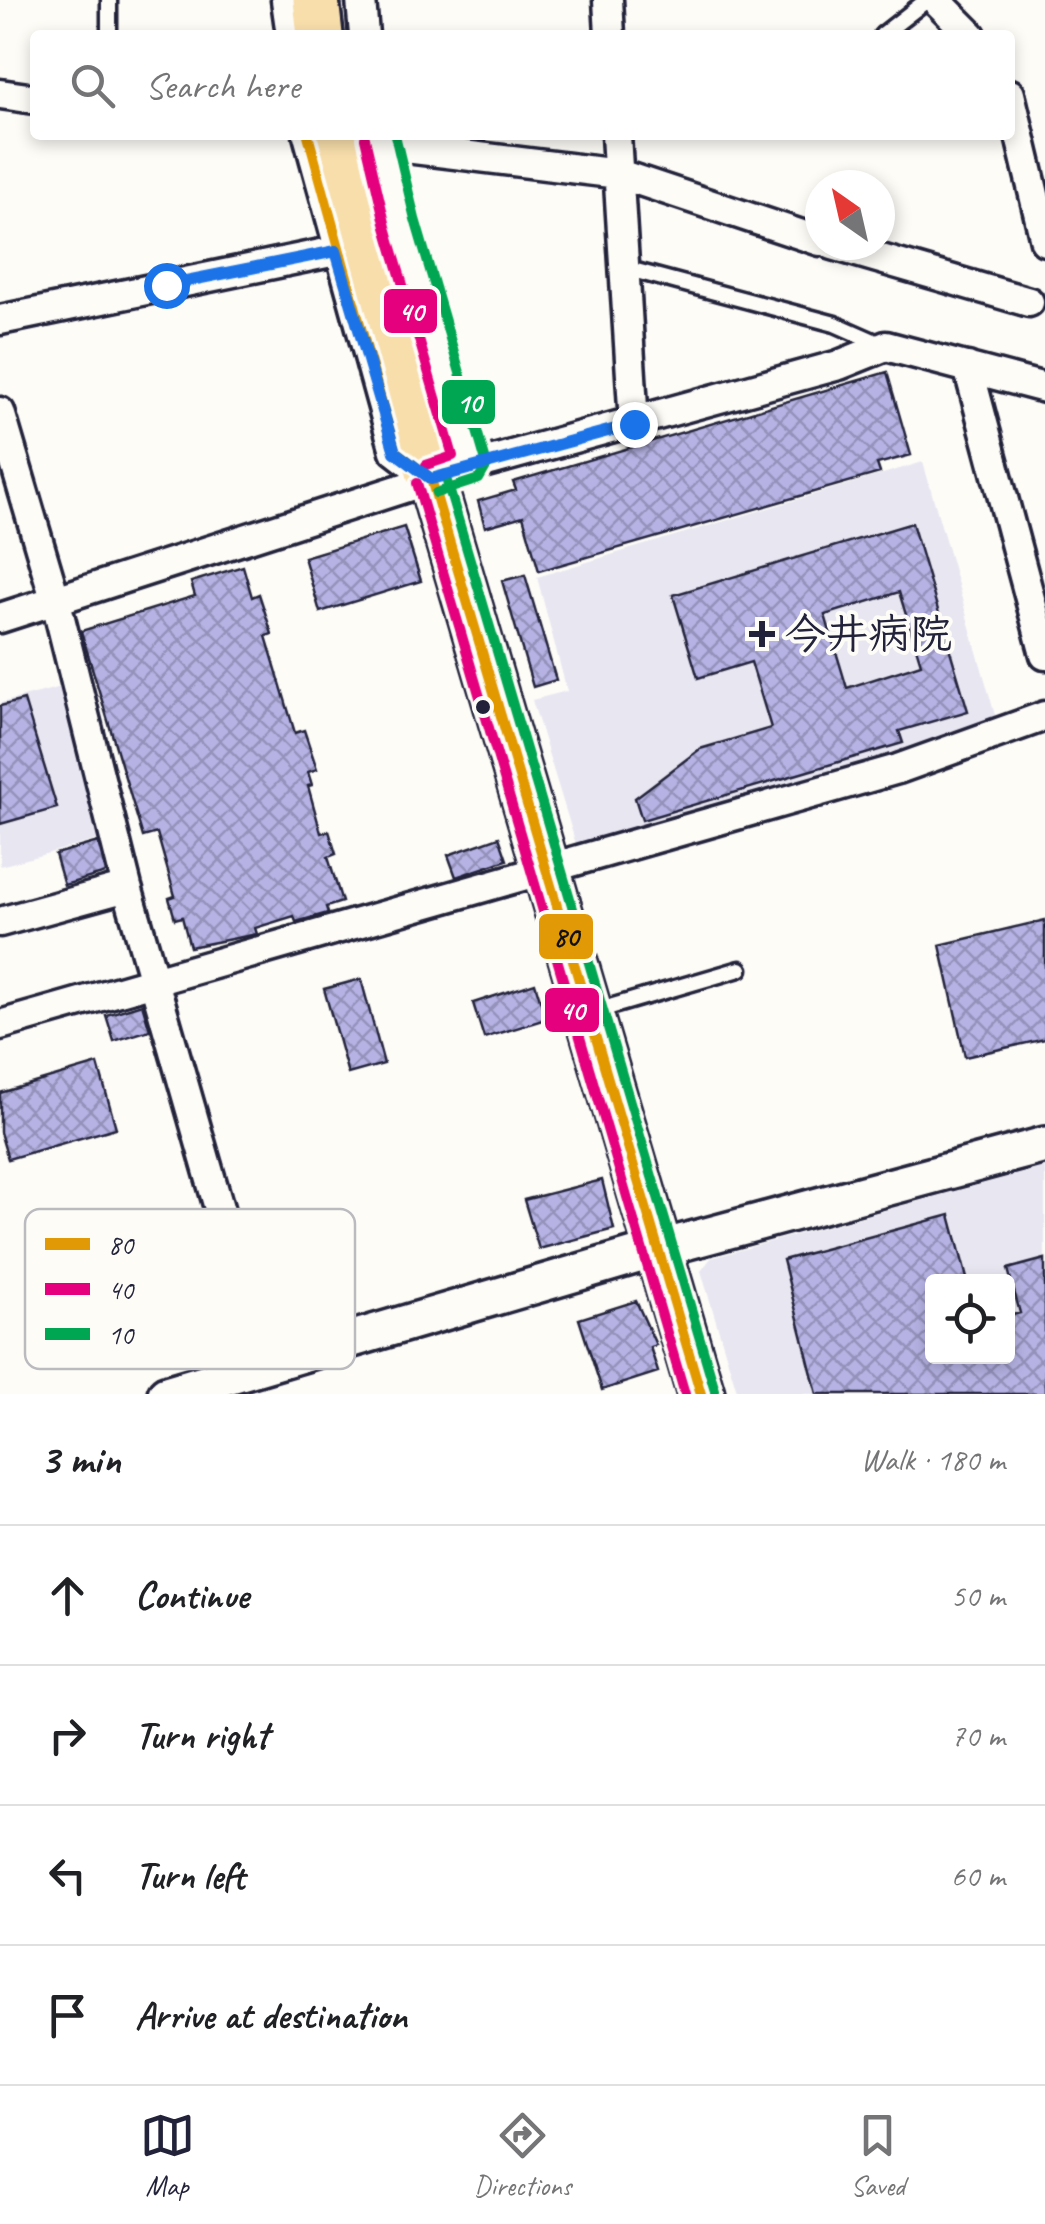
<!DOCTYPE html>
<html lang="en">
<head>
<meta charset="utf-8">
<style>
	:root { --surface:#fff; --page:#f6f6f6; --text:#202124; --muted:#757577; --line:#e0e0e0; --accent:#22223b }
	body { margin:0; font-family:Caveat,"Klee One",sans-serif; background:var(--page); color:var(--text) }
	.controls { position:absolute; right:30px; bottom:30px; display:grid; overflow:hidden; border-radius:10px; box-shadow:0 5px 15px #0003 }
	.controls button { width:90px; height:90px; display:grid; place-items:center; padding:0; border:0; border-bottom:2px solid var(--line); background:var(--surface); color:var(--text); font:50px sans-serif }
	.compass { position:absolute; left:805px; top:170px; width:90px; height:90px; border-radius:50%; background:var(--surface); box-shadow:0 5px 15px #0003; rotate:326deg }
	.stop { position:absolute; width:30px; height:30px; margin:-22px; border:8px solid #1a73e8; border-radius:50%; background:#fff }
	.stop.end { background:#1a73e8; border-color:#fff; box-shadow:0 2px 10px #0008 }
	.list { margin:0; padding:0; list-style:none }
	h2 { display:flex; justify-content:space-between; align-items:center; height:130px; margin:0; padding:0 40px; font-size:42px }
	h2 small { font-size:32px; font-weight:400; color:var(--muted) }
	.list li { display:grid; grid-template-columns:65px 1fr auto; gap:30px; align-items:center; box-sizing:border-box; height:140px; padding:0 40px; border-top:2px solid var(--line) }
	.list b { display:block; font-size:38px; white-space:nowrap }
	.list em { font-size:32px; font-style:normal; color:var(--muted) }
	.icon { flex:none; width:55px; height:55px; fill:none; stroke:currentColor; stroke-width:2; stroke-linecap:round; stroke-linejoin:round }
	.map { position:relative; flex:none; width:1045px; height:1394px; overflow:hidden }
	.search { position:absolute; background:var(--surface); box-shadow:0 5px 15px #0003; left:30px; right:30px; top:30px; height:110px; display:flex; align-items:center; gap:25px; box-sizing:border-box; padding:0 35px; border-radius:10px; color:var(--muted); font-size:38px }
	.sheet { height:690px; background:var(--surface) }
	nav { display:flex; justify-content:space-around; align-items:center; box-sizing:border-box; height:140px; border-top:2px solid var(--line); background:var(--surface); font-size:28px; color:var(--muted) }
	nav a { display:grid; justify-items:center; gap:5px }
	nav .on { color:var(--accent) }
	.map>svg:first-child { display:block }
	.built { fill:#e8e6f1; fill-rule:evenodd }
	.building { fill:url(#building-cross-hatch); stroke:#22223b; stroke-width:2.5; fill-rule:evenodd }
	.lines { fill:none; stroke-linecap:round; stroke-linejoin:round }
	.service-casing { stroke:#22223b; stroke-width:21 }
	.minor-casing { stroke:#22223b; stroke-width:35 }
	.tertiary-casing { stroke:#22223b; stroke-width:42 }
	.trunk-casing { stroke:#22223b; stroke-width:52 }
	.service { stroke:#fdfcf7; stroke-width:14 }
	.minor { stroke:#fdfcf7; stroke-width:28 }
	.tertiary { stroke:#fdfcf7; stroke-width:35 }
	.trunk { stroke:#f8deab; stroke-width:45 }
	.bus-1-casing { stroke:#fdfcf7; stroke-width:18 }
	.bus-2-casing { stroke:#fdfcf7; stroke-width:18 }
	.bus-3-casing { stroke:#fdfcf7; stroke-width:18 }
	.bus-1 { stroke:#e29906; stroke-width:10 }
	.bus-2 { stroke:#e5007d; stroke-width:10 }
	.bus-3 { stroke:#00a651; stroke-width:10 }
	.route { stroke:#1a73e8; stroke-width:12 }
	.poi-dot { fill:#22223b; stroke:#fdfcf7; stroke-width:4 }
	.labels { text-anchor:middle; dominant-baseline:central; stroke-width:8; stroke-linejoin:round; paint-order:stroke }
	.poi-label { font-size:42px; font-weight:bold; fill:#22223b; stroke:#fdfcf7; text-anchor:start }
	.key { fill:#fdfcf7; stroke:#bbbbbf; stroke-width:2.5 }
	.key-label { font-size:28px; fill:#22223b }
	.line-badge { stroke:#fdfcf7; stroke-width:4 }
	.badge-label { font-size:28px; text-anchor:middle; font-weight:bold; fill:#fff }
	.pale-badge-label { font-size:28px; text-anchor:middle; font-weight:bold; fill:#111 }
</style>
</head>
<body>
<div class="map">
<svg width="1045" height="1394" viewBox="0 0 1045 1394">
	<defs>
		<pattern id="building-cross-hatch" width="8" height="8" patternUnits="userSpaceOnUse" patternTransform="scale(2.5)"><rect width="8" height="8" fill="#b6b3e4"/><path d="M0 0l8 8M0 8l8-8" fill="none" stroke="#9491ba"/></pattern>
	</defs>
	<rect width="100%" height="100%" fill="#fdfcf7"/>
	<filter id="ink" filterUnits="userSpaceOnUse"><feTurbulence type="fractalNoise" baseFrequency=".01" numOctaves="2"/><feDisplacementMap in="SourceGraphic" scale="20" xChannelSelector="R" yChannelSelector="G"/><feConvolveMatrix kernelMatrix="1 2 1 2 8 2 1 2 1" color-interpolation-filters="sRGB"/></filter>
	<g filter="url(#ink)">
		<!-- built -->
		<path class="built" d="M923 462 997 722 836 775 576 844 532 700 567 691 537 577Z
			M65 686 105 838 0 866V703Z
			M1045 1167V1394H738L701 1271 711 1258ZM932 1282H1008V1356H932Z"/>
		<!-- building -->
		<path class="building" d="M887 372 911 455 877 464 880 473 539 571 523 516 485 527 478 501 516 490 513 482Z
			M912 523 968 711 899 731 903 743 642 820 635 798 700 749 771 728 751 662 698 678 673 595ZM899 592 921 664 847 688 825 615Z
			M404 527 421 581 320 612 304 557Z
			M243 566 252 597 259 594 272 634 266 636 295 733 304 730 317 769 308 772 312 785 308 786 321 833 329 831 336 854 328 857 342 902 326 907 328 913 296 922 294 916 255 928 257 934 190 947 182 917 175 919 169 898 175 896 157 833 143 837 81 631 195 596 191 582Z
			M525 575 556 680 533 687 502 581Z
			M24 700 57 808 0 824V706Z
			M499 837 507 860 456 877 448 855Z
			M98 842 106 873 64 885 55 854Z
			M1045 920V1039L965 1057 940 945Z
			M361 979 384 1064 348 1074 324 989Z
			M535 983 546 1019 484 1038 473 1003Z
			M142 1004 150 1030 114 1041 106 1015Z
			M98 1064 116 1128 8 1159 0 1132V1093Z
			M602 1180 614 1229 539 1249 524 1200Z
			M950 1215 968 1282H932V1356H1008V1316L1020 1313 1008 1269 1045 1259V1394H817L783 1260Z
			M636 1301 656 1345 650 1347 658 1372 602 1390 579 1319Z"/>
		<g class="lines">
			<!-- service casing -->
			<g class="service-casing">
				<path id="service" d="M109 35V0
					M882 35 927 0
					M625 268 835 324 885 346
					M596 1011 740 969"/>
			</g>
			<!-- minor casing -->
			<g class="minor-casing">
				<path id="minor" d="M286 0 291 35
					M361 0 364 35
					M608 0 610 35
					M936 0 971 35
					M0 94 35 99
					M1010 94 1045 241
					M308 135 395 451 430 478
					M380 135 400 223 472 466
					M616 135 634 424
					M381 145 619 174 820 241
					M833 245 1029 302
					M0 320 336 251
					M968 367 1045 655
					M0 412 56 602 127 887 264 1365
					M0 618 472 466 839 365 886 346 1045 388
					M0 922 127 887
					M0 1025 898 769 1045 716"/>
			</g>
			<!-- tertiary casing -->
			<g class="tertiary-casing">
				<path id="tertiary" d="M166 1394 658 1249 1045 1145"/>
			</g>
			<!-- trunk casing -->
			<g class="trunk-casing">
				<path id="trunk" d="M316 0 320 35
					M339 135 431 479 701 1394"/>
			</g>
			<!-- service -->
			<use href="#service" class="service"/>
			<!-- minor -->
			<use href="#minor" class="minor"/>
			<!-- tertiary -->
			<use href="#tertiary" class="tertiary"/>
			<!-- trunk -->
			<use href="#trunk" class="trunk"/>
			<!-- bus-1 casing -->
			<g class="bus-1-casing">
				<path id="bus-1" d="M308 135 395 451 431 479
					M431 479 701 1394"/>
			</g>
			<!-- bus-2 casing -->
			<g class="bus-2-casing">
				<path id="bus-2" d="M365 138 386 227 453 456 426 465
					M417 483 685 1394"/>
			</g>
			<!-- bus-3 casing -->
			<g class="bus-3-casing">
				<path id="bus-3" d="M395 135 415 219 487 465 479 479 436 493
					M445 475 715 1390"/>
			</g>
			<!-- bus-1 -->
			<use href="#bus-1" class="bus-1"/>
			<!-- bus-2 -->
			<use href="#bus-2" class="bus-2"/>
			<!-- bus-3 -->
			<use href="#bus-3" class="bus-3"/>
		</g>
	</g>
	<g class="lines" filter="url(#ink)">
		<!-- route -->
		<path class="route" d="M166 285 336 251 395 452 431 479 634 424"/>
	</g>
	<!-- markers -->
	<g class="poi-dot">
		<path d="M757 619h10v10h10v10h-10v10h-10v-10h-10v-10h10z"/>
		<circle cx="483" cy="707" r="9"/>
	</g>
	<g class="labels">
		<!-- poi labels -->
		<g class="poi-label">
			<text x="784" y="634">今井病院</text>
		</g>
	</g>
	<!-- legend -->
	<rect x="25" y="1209" width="330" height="160" rx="15" class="key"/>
	<rect x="45" y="1238" width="45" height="12" fill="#e29906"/>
	<rect x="45" y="1283" width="45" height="12" fill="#e5007d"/>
	<rect x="45" y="1328" width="45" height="12" fill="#00a651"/>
	<g class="key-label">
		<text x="108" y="1254">80</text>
		<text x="108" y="1299">40</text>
		<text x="108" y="1344">10</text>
	</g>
	<g class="line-badge">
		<rect x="382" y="287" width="57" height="48" rx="10" fill="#e5007d"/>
		<rect x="440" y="378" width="57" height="48" rx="10" fill="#00a651"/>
		<rect x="537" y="912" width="58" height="49" rx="10" fill="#e29906"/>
		<rect x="543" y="986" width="58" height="48" rx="10" fill="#e5007d"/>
	</g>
	<g class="badge-label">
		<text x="411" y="321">40</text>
		<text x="469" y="412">10</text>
		<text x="572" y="1020">40</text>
	</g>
	<g class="pale-badge-label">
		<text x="566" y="946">80</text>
	</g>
</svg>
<div class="controls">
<button><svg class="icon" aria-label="locate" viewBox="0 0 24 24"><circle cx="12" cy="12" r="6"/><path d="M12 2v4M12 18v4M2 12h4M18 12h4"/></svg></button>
</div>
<svg class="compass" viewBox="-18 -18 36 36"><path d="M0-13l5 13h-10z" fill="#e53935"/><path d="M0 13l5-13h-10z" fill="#757577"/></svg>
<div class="stop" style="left:166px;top:285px"></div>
<div class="stop end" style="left:634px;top:424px"></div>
<div class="search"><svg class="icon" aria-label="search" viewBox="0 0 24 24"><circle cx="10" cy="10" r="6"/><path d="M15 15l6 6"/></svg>Search here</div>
</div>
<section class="sheet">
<h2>3 min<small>Walk · 180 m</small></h2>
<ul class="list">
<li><svg class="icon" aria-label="ahead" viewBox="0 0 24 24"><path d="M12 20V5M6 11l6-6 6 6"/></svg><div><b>Continue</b></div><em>50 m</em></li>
<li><svg class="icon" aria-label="right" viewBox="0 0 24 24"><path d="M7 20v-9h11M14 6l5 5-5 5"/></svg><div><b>Turn right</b></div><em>70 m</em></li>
<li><svg class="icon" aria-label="left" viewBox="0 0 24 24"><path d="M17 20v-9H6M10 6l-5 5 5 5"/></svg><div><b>Turn left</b></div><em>60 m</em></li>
<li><svg class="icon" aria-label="arrive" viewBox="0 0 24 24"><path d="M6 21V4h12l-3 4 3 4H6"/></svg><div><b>Arrive at destination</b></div></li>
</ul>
</section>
<nav>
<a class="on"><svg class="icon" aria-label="map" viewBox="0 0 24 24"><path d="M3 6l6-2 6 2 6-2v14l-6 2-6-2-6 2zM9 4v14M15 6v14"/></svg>Map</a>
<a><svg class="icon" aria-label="directions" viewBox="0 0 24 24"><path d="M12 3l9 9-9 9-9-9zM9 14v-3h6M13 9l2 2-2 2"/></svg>Directions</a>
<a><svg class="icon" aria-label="saved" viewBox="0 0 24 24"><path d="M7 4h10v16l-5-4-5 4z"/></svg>Saved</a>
</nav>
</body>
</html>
